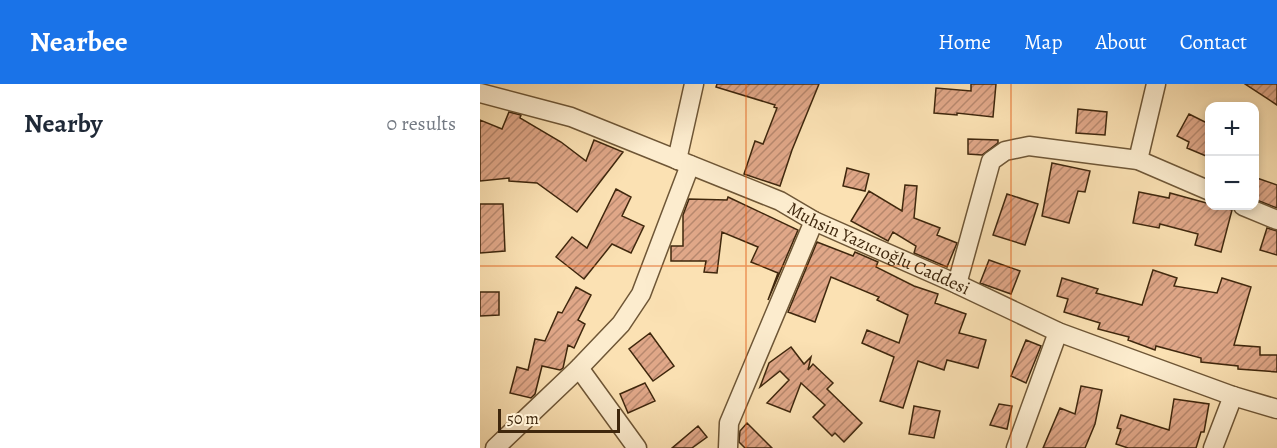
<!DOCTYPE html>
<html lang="en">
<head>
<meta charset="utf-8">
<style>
	:root { --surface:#fff; --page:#f6f6f7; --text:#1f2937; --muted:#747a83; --line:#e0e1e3; --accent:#1a73e8 }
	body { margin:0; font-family:Alegreya,serif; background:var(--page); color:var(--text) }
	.controls { position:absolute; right:18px; top:18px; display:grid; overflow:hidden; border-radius:12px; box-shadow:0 3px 9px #0003 }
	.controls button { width:54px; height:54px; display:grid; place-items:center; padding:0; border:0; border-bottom:2px solid var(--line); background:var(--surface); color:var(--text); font:30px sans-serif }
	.scale { position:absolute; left:18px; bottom:15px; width:122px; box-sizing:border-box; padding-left:6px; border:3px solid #3f270d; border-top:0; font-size:16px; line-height:21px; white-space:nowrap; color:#3f270d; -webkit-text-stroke:4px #fcecce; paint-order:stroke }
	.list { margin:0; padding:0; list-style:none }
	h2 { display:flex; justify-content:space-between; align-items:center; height:78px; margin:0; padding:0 24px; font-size:26px }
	h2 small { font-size:20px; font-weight:400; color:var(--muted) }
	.map { position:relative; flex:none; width:797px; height:364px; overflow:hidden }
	header { display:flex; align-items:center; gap:36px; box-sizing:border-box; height:84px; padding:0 30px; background:var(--accent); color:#fff }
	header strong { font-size:28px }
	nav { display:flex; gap:33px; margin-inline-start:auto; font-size:21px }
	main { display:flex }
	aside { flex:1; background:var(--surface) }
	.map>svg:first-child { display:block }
	.building { fill:url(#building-hatch); stroke:#3f270d; stroke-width:1.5 }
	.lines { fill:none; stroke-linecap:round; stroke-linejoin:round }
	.street-casing { stroke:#6e5636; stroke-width:21 }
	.street { stroke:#fcecce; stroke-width:18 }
	.grid { fill:none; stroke:#e0560c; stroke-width:1.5; stroke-opacity:0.55 }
	.labels { text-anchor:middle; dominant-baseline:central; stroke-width:6; stroke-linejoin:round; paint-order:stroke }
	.street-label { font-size:18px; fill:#3f270d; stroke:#fcecce }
</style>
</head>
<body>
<header>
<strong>Nearbee</strong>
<nav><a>Home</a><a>Map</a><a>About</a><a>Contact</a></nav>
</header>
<main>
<aside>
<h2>Nearby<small>0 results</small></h2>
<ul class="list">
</ul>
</aside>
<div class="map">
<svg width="797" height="364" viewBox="0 0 797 364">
	<defs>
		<pattern id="building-hatch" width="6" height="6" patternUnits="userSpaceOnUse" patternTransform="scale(1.5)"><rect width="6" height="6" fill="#e0a788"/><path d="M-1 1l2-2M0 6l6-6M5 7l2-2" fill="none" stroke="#b7886e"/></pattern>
	</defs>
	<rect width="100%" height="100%" fill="#fbe1b3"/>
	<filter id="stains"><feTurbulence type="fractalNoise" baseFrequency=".00333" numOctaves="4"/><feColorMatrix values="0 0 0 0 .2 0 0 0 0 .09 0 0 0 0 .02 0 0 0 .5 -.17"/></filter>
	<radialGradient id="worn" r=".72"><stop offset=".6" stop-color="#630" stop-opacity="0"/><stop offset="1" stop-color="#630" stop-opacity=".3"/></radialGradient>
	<!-- building -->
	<path class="building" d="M237 0H339L312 66 300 102 264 90 275 57 283 60 297 24 294 23 295 21 236 3Z
		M491 0H516L513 33 477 29V31L454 29 456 4 491 7Z
		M765 0H797V21Z
		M598 25 627 28 625 51 596 49Z
		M29 28 41 31 40 34 81 58 106 77 114 56 143 68 97 128 57 99 29 97V94L0 97V36L22 45Z
		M709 30 729 40V65L726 72 707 64 709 58 697 52Z
		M488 55 518 56V59L502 71 488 70Z
		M572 79 610 87 605 108 598 107 589 139 562 132Z
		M367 84 389 90 385 107 363 102Z
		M774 93 797 101V124L774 115Z
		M425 101 437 102 434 134 460 144 457 151 477 159 467 183 434 169 436 162 413 148 408 157 371 137 389 107 422 127Z
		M136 105 151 113 142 132 164 142 151 169 132 160 104 195 76 173 92 153 107 164Z
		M659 108 689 114 690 109 752 126 741 168 715 161 718 150 680 140 679 144 653 139Z
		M527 110 558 120 545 161 513 151Z
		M248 113 318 146 288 216 298 189 271 178 278 163 242 148 237 189 224 188 226 177H191V162H203V131L209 115 247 116Z
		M0 120H23L25 167 0 169Z
		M787 144 797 147V171L780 166Z
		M337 158 373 172 375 168 398 178 396 183 434 202 458 210 455 219 486 230 479 249 506 256 498 284 467 276 464 286 438 277 423 324 400 317 414 273 382 259 387 246 419 259 428 231 397 216 399 213 351 193 335 238 308 228Z
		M509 176 540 187 531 210 500 199Z
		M673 186 697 194 694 202 737 209 742 194 771 203 754 261 780 263V271H797V288L758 285V282L721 278V274L676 262 675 266 648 256 649 253 618 245 620 239 584 228 588 215 577 212 582 194 618 205 616 209 662 221Z
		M96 203 111 211 98 236 105 240 94 264 88 261 83 284 80 286 62 282 55 310 51 314 30 309 37 283 48 286 55 255 65 257 78 228 82 229Z
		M0 208H19V231L0 232Z
		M170 249 194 282 173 297 149 265Z
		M546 256 561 262 546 299 531 292Z
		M311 263 324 280 331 273 328 286 333 280 353 299 347 305 382 339 364 358 355 349 352 352 333 333 345 321 321 299 310 328 287 319 309 296 300 287 280 303 289 279Z
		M165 299 175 317 148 329 140 310Z
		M601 302 622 306 615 340 605 364H563L580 324 595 330Z
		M694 315 729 320 724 348H721L716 364H648L636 360 641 345 637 344 641 331 689 346Z
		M519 320 532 322 527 345 510 341Z
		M434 322 460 327 454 354 429 350Z
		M267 339 292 364H265L259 358 260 347Z
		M218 342 227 353 212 364H192Z"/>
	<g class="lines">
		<!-- street casing -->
		<g class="street-casing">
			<g id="street">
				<path id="s1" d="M0 9 91 33 300 117 334 137 477 200 578 248 753 312 797 325"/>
				<path d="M197 76 214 0"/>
				<path d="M658 76 676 0"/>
				<path d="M763 122 797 136"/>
				<path d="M477 200 511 77 525 67 549 62 658 76 730 107"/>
				<path d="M99 284 157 364"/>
				<path d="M15 364 99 284 141 240 161 210 210 81"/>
				<path d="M248 364 249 339 334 137"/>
				<path d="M536 364 578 248"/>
				<path d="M733 364 753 312"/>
			</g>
		</g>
		<!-- street -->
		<use href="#street" class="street"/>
	</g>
	<!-- grid -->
	<path class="grid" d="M266 0V364M531 0V364M0 182H797"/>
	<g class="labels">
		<!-- street labels -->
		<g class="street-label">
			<text stroke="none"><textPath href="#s1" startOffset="429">Muhsin Yazıcıoğlu Caddesi</textPath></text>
		</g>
	</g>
	<rect width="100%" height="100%" filter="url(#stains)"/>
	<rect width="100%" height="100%" fill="url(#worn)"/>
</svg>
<div class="controls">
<button>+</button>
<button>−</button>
</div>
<div class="scale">50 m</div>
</div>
</main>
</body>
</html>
